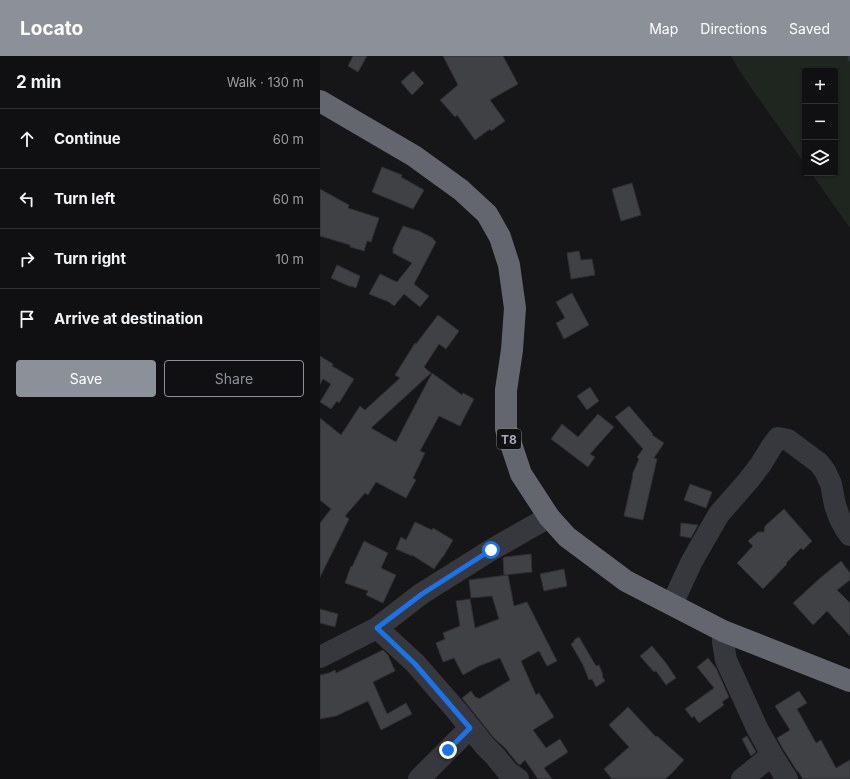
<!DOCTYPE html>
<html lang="en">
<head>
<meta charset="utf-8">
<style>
	:root { --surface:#101012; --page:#1e1e20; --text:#f1f3f6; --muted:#9c9d9f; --line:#303032; --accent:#8c9099 }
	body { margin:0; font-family:Inter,sans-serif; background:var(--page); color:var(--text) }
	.controls { position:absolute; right:12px; top:12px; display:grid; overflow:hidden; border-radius:4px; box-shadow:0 1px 3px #0004 }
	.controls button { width:36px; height:36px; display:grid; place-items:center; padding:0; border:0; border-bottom:1px solid var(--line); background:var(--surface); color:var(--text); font:20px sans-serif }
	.stop { position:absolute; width:12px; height:12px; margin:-9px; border:3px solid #1a73e8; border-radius:50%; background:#fff }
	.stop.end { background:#1a73e8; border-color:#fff; box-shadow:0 1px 4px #0008 }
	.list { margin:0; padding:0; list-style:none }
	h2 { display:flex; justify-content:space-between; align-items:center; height:52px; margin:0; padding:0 16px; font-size:17px }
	h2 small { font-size:13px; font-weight:400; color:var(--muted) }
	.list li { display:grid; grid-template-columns:26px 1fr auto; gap:12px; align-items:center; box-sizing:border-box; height:60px; padding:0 16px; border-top:1px solid var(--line) }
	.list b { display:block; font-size:15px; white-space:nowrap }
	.list em { font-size:13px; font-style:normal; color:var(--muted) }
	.actions { display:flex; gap:8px; padding:12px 16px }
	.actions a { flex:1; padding:9px 0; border:1px solid var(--accent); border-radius:4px; text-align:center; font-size:14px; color:var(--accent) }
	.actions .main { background:var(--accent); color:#fff }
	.icon { flex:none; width:22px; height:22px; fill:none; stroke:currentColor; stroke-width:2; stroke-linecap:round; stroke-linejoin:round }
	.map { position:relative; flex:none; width:530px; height:723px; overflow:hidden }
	header { display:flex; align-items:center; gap:24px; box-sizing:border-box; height:56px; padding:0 20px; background:var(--accent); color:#fff }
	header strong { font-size:19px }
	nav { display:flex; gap:22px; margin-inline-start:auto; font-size:14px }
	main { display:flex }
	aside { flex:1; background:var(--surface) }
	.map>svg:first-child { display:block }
	.green { fill:#1e261f }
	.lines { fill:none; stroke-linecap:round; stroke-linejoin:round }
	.stream { stroke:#2c353c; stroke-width:4.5 }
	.building { fill:#404145; stroke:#303034 }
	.minor { stroke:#37383d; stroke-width:22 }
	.highway { stroke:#63666e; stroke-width:22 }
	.route { stroke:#1a73e8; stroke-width:5 }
	.labels { text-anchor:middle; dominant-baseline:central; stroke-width:3; stroke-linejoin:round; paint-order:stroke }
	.shield { fill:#111113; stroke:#7b7e86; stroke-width:1 }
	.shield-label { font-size:12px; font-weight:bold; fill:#a8adb8 }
</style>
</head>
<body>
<header>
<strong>Locato</strong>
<nav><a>Map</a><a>Directions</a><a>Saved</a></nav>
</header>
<main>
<aside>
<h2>2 min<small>Walk · 130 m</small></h2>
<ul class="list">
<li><svg class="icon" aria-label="ahead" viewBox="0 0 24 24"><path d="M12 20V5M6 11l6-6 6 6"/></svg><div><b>Continue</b></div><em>60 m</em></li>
<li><svg class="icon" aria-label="left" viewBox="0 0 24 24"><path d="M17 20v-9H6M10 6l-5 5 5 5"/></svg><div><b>Turn left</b></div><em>60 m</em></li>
<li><svg class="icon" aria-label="right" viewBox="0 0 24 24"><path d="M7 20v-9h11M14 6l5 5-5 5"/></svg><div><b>Turn right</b></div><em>10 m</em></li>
<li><svg class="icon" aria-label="arrive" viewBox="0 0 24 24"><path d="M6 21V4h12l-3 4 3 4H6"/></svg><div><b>Arrive at destination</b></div></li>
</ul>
<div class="actions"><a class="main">Save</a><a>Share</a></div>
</aside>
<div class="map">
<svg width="530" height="723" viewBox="0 0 530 723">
	<rect width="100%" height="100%" fill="#161618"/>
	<!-- green -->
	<path class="green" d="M411 0H530V172L491 117H515V15H485V108L420 16Z"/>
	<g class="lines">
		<!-- stream -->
		<path class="stream" d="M530 0V3"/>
	</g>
	<!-- building -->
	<path class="building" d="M33 0H47L38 16 28 10Z
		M123 0H183L198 28 170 44 185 65 171 75 170 73 155 84 137 59 135 61 120 44 138 29Z
		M93 15 104 27 92 39 81 26Z
		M62 111 82 119 81 121 104 134 93 153 52 136Z
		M312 127 321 159 301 165 292 133Z
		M0 133 29 149 28 152 59 162 51 186 47 185 44 195 30 191V189L0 180Z
		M83 170 99 175 113 182V183L116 186 94 228 109 240 100 251 84 238 74 250 69 246 49 238 60 218 77 226 92 207 73 197V192Z
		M259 195 261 204 272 203 275 219 251 223 247 197Z
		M17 209 40 220 36 232 31 230V231L11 222Z
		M252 237 269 269 244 283 236 267 245 262 236 246Z
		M118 259 139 275 126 293 119 288 104 311 111 317 51 372 76 386 112 317 142 339 143 337 154 343 140 370 119 360 100 395 105 397 93 422 96 424 86 442 56 426 48 439 45 437 25 460 29 463 0 521V467L11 453 0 444V362L21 379 40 350 45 354 80 322 75 319 95 287 96 288Z
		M0 300 13 308 12 310 34 323 19 347 17 345 11 353 0 346 11 328 3 323 0 328Z
		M270 331 279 345 267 354 257 340Z
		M309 350 333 378 332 379 344 387 334 402 337 403 323 464 304 460 313 419H312L319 403 317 401 323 393 295 361Z
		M278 358 294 371 270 398 275 401 268 411 231 383 242 368 258 381Z
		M370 428 392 436 386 452 364 444Z
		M464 453 492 485 483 494 481 492 466 507 467 508 443 533 417 507 433 490 428 485 438 476H444L445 470Z
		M95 466 112 474 113 472 133 484 123 501V500L114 513 92 499V500L76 493 81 481 86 484Z
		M361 467 378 469 371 482 360 480Z
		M44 485 68 497 61 512 76 519 63 547 46 539 48 535 25 527 31 510 32 511Z
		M211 498 212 516 184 519 183 502 185 501Z
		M521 505 530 517V524L517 534 530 547V580L507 555 493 569 473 547 499 523Z
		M244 513 247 530 224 535 220 518Z
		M188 519 194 550 207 546 237 605 227 610 219 595 201 605 216 639 219 637 234 661 213 674 226 692 240 683 248 696 224 712 232 723H218L205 704 200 709 197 707 185 692 174 682 142 642 151 635 156 642 157 641 159 643 190 624 180 602 159 610 143 619 134 602 123 606 116 587 125 583 123 577 140 570 136 545 150 543 155 572 179 563 172 540 151 542 149 524Z
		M0 553 18 558 15 571 0 567Z
		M259 581 276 610 279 609 283 619 282 620 285 625 276 631 272 623 269 624 263 609 251 588 254 586V584Z
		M332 590 346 607 356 622 346 629 336 615 334 616 320 600Z
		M63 594 68 599 75 615 53 626 67 658 86 647 92 658 61 674 48 645 16 660 0 663V619L9 617 15 614 16 617Z
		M388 602 396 612 409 641 402 646 404 649 379 667 374 660 372 662 365 653 394 632 377 611Z
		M479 635 487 647 477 653 496 687 501 684 516 712 530 704V723H483L478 715H477L463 693 457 682 470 674 455 650Z
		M308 651 336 681 337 680 364 704 352 717 345 723H292L284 713 309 691 289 669Z
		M427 680 436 696 431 700 422 683Z"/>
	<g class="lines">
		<!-- minor -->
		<path class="minor" d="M352 548 372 505 399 458 428 425 441 408 452 390 458 382 468 384 499 407 505 415 511 428 515 449 520 463 525 472 530 479
			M57 572 95 607 136 654 165 690 175 700 188 716 198 723
			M403 575V586L406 604 437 672 452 699 467 723
			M0 601 57 572 101 538 171 494 229 461
			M99 723 150 672
			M422 723 452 699"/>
		<!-- highway -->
		<path class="highway" d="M0 45 94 100 141 134 167 158 180 181 189 209 195 252 192 294 186 334V373L201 418 229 461 247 481 306 525 403 575 530 625"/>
	</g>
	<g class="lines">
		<!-- route -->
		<path class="route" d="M128 694 150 672 95 608 57 572 102 538 171 494"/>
	</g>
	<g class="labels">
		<!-- shield labels -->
		<rect class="shield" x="177" y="373" width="24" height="20" rx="3"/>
		<g class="shield-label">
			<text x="189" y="383">T8</text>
		</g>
	</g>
</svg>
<div class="controls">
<button>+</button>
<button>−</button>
<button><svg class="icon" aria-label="layers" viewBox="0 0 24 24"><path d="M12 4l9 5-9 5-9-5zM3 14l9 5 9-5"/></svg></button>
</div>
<div class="stop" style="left:171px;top:494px"></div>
<div class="stop end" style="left:128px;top:694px"></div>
</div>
</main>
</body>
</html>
